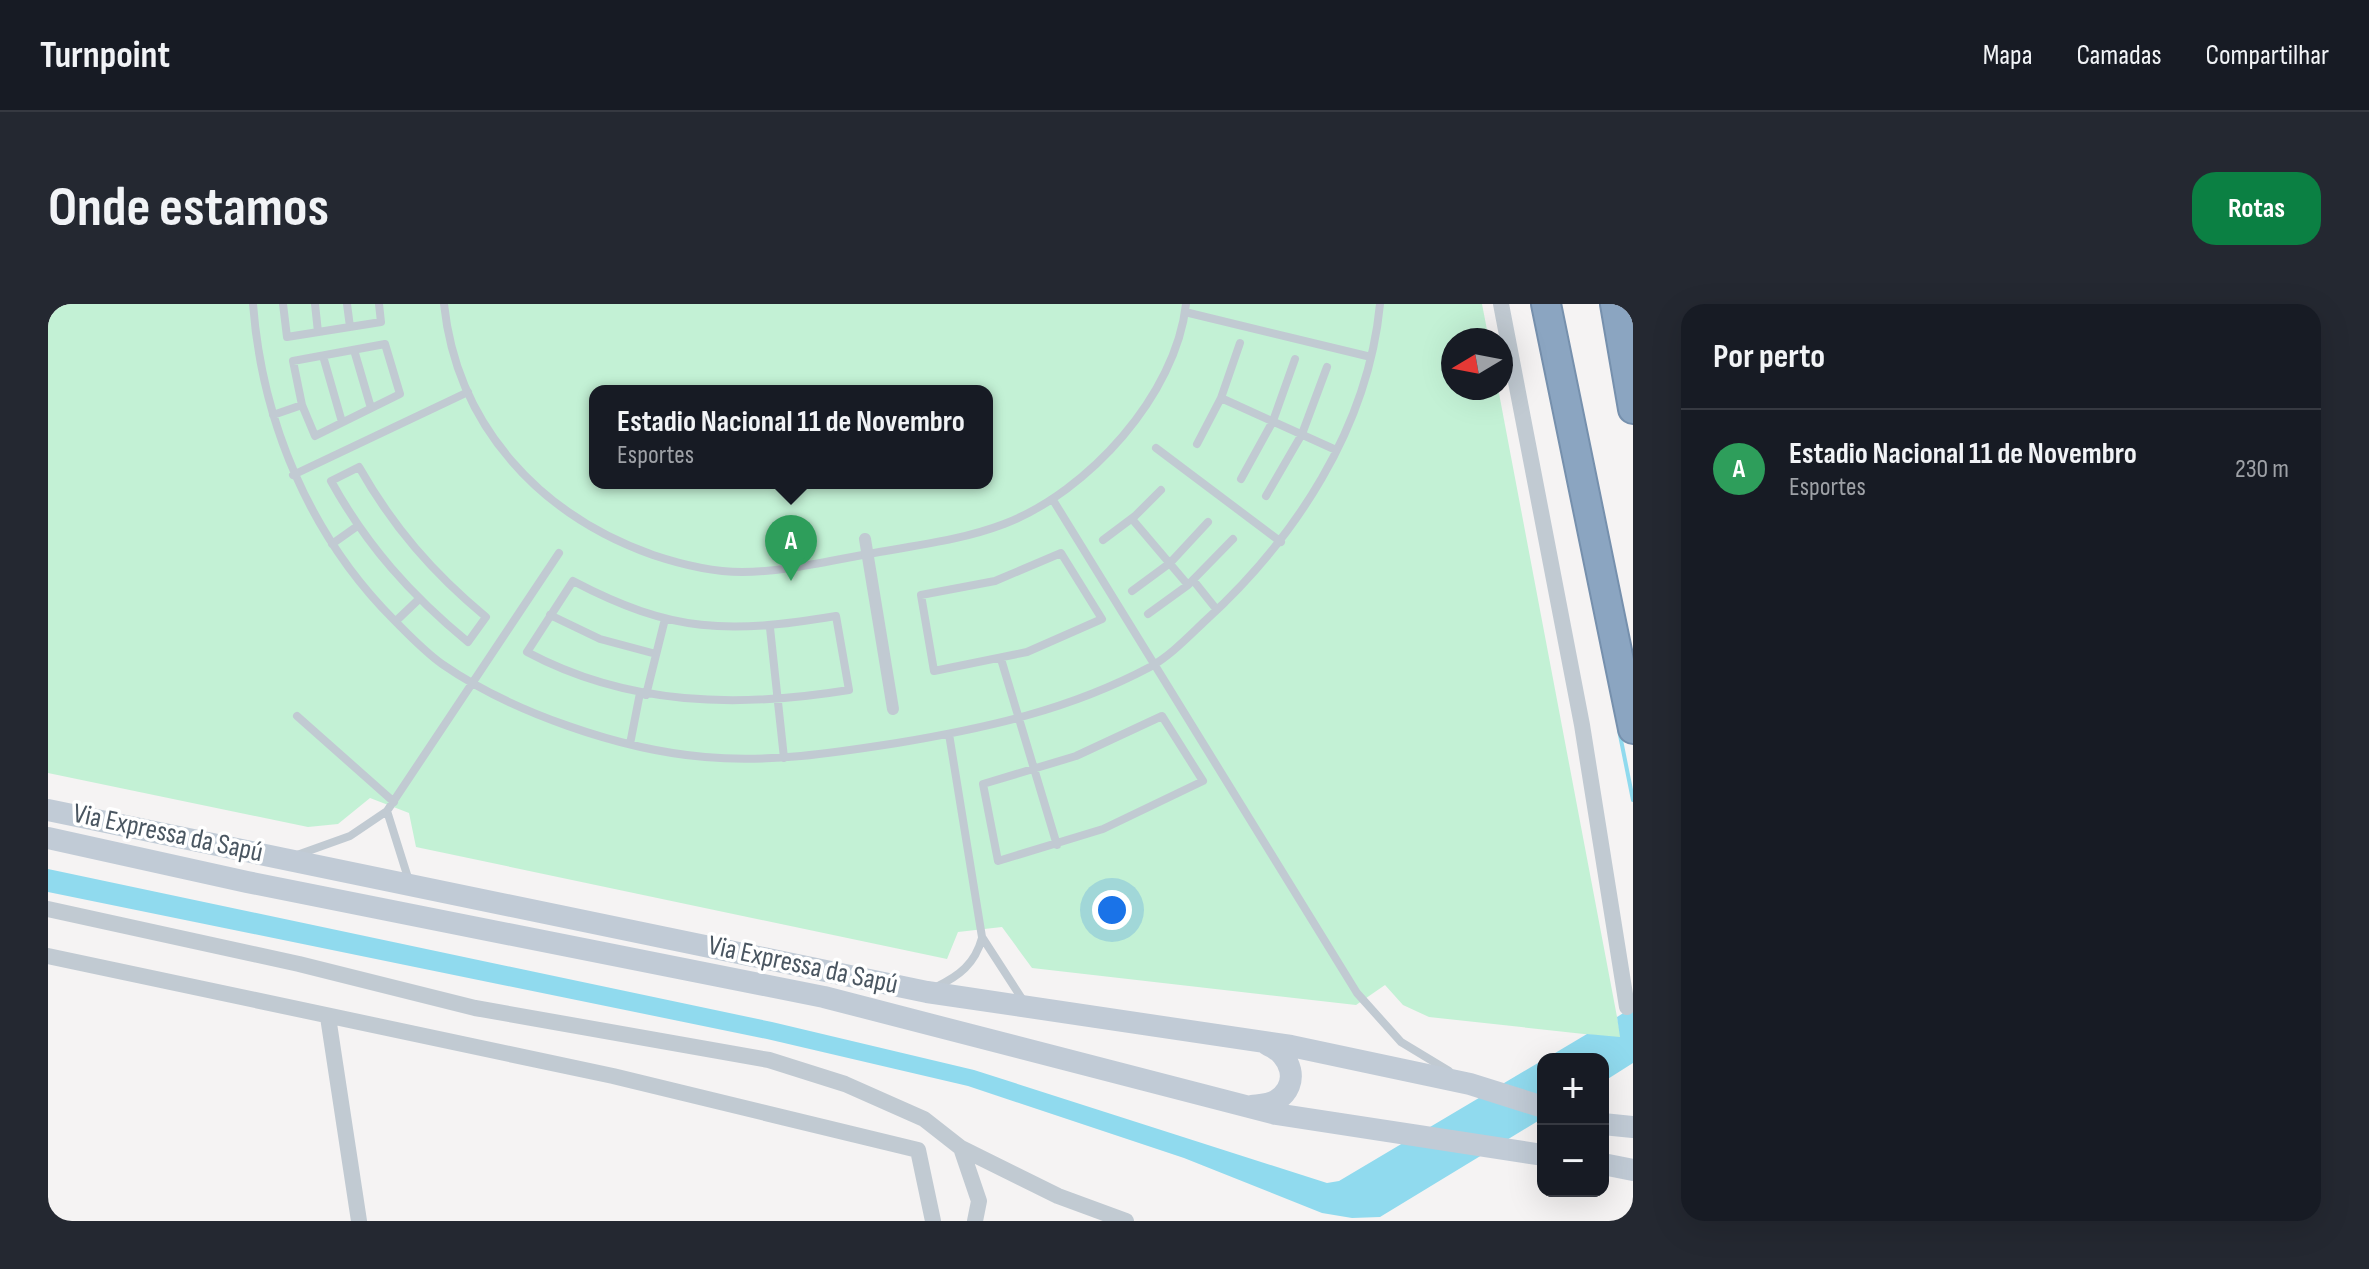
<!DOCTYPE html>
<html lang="pt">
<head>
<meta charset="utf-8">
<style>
	:root { --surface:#171b24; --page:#242831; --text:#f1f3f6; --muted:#9ea1a6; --line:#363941; --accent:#0b8043 }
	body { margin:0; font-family:"Sofia Sans Condensed",sans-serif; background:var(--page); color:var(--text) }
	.controls { position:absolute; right:24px; bottom:24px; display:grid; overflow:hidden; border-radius:16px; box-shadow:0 8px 32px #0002 }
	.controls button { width:72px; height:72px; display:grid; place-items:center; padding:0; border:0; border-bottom:2px solid var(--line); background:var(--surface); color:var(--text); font:40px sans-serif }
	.compass { position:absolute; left:1393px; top:24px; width:72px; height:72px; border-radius:50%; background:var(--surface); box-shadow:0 8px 32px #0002; rotate:260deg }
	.you { position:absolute; left:1064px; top:606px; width:28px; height:28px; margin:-20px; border:6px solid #fff; border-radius:50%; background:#1a73e8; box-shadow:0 0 0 12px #1a73e833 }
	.badge { display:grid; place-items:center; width:52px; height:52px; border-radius:50%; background:var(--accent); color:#fff; font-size:26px; font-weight:700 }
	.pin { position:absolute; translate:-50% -66px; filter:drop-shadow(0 2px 4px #0008) }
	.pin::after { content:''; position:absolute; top:42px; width:28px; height:24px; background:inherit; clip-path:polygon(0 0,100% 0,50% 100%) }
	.popup { position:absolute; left:541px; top:81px; width:404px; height:104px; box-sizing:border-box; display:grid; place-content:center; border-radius:16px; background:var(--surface); filter:drop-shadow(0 2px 6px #0005); font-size:26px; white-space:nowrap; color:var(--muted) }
	.popup b { font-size:30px; color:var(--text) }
	.popup::after { content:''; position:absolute; left:50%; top:100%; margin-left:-16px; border:16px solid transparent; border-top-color:var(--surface) }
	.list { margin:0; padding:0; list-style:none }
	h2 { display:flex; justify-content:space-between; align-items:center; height:104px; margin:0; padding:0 32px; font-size:34px }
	h2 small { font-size:26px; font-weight:400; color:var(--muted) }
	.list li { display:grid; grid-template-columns:52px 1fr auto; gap:24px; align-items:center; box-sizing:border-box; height:120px; padding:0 32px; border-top:2px solid var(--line) }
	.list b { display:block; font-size:30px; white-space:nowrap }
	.list p { margin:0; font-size:26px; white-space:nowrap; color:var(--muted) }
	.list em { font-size:26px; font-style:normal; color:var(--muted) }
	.map { position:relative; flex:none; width:1585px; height:917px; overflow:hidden; border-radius:24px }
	header { display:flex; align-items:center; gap:48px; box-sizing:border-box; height:112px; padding:0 40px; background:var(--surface); border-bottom:2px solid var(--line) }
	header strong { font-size:38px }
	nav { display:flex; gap:44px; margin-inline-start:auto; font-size:28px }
	.intro { display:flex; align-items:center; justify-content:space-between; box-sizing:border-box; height:192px; padding:0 48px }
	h1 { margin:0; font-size:56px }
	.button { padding:20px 36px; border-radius:24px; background:var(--accent); color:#fff; font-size:28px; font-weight:700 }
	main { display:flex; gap:48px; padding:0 48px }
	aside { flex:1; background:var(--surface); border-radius:24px; box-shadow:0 8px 32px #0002 }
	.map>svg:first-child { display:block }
	.green { fill:#c3f1d5; fill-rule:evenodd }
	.water { fill:#90daee }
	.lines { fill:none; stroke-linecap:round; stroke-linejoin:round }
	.stream { stroke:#90daee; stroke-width:4 }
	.motorway-casing { stroke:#7690ad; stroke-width:32 }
	.service { stroke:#c1cad2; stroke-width:8 }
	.pedestrian { stroke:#c1cad2; stroke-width:12 }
	.minor { stroke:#c1cad2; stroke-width:16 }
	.secondary { stroke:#c1cbd6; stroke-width:22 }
	.motorway { stroke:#8ba5c1; stroke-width:28 }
	.labels { text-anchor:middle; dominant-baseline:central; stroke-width:7; stroke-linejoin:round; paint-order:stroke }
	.street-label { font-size:28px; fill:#4a5661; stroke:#fff }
</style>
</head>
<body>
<header>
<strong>Turnpoint</strong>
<nav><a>Mapa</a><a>Camadas</a><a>Compartilhar</a></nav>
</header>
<div class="intro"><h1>Onde estamos</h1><a class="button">Rotas</a></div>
<main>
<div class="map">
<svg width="1585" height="917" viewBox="0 0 1585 917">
	<rect width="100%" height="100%" fill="#f5f3f3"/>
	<!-- green -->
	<path class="green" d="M0 0H1434L1441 36H1405V84H1450L1573 734 1381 713 1355 701 1337 681 1308 701 984 664 954 623 910 628 899 655 368 543 361 509 322 494 290 520 260 523 0 469ZM547 87H939V179H547Z"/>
	<!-- water -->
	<path class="water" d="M0 565 724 718 926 766 1279 879 1291 877 1495 756V814L1332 913 1304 914 1274 909 1136 854 920 782 719 735 0 588Z
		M1585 703V759L1555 778V755H1497L1539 730 1572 733 1569 713Z"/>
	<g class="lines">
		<!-- stream -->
		<path class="stream" d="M1571 426 1585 496"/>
		<!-- motorway casing -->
		<g class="motorway-casing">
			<path id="motorway" d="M1498 0 1585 425
				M1567 0 1585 105"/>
		</g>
		<!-- service -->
		<path class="service" d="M205 0C214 118 262 232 346 316 361 331 376 347 394 360 463 408 573 446 657 453 721 459 785 449 849 439 938 424 1021 406 1102 363 1122 352 1140 333 1157 317 1247 235 1320 124 1332 0
			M235 0 239 33 333 18 331 0
			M267 0 270 28
			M299 0 302 23
			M396 0C409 122 492 211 605 251 632 260 664 268 694 268 737 268 784 256 826 249 870 241 914 236 956 220 1040 188 1128 91 1138 0
			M1137 8 1323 53
			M337 40 352 90 267 132 254 101 245 57Z
			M306 46 323 104
			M275 52 294 118
			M1173 94 1288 146
			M225 111 254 101
			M1149 140 1173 94 1192 39
			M1108 144 1233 238
			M311 163C345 223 385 269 438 313L420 338C363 291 319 242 283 177Z
			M245 171 420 88
			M1193 175 1225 117 1247 55
			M1218 192 1254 130 1279 63
			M1005 196 1309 689 1353 738 1401 767
			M1084 215 1140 281
			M1055 236 1087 212 1113 186
			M284 240 308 223
			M1013 249 1054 315 979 348 886 367 873 291 947 277Z
			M1145 276 1169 306
			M525 277C624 329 680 330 788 312L801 386C690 404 580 402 479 348Z
			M1084 287 1122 259 1160 218
			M1100 310 1140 281 1185 235
			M502 311 552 335 608 350
			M348 317 370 296
			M722 324 736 454
			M953 355 1009 541
			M598 391 617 315
			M249 412 346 498
			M1114 412 1155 477 1055 525 950 557 935 480 1028 452Z
			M901 430 934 633 976 698
			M582 440 592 389
			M339 507 361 577
			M249 551 302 532 339 507 511 249
			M888 683C911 672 927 660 934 634"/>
		<!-- pedestrian -->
		<path class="pedestrian" d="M817 235 845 405"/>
		<!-- minor -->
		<path class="minor" d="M1453 0 1534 421 1579 703
			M0 605 251 660 427 704 721 756 797 780 876 815 913 844 931 897 927 917
			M0 652 565 772 870 846 885 917
			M280 713 311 917
			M913 844 1010 892 1078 917"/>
		<!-- secondary -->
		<path class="secondary" d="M0 506 879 688 1243 742 1422 780 1495 803
			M0 534 199 578 776 693 1228 810 1495 851
			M1204 802C1212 801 1222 801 1229 796 1253 780 1243 750 1220 741
			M1555 820 1585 823
			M1555 860 1585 866"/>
		<!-- motorway -->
		<use href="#motorway" class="motorway"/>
	</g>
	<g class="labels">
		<!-- street labels -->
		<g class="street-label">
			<text transform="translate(120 529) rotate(12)">Via Expressa da Sapú</text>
			<text transform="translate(755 661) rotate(12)">Via Expressa da Sapú</text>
		</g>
	</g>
</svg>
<div class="controls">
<button>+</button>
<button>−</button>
</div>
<svg class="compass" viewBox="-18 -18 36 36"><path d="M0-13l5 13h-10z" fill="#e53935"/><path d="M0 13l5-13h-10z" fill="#9ea1a6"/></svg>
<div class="you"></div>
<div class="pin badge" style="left:743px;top:277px;background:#2e9e5b">A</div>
<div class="popup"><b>Estadio Nacional 11 de Novembro</b>Esportes</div>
</div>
<aside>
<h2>Por perto<small></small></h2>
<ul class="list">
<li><span class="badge" style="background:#2e9e5b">A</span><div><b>Estadio Nacional 11 de Novembro</b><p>Esportes</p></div><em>230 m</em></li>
</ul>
</aside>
</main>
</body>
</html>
